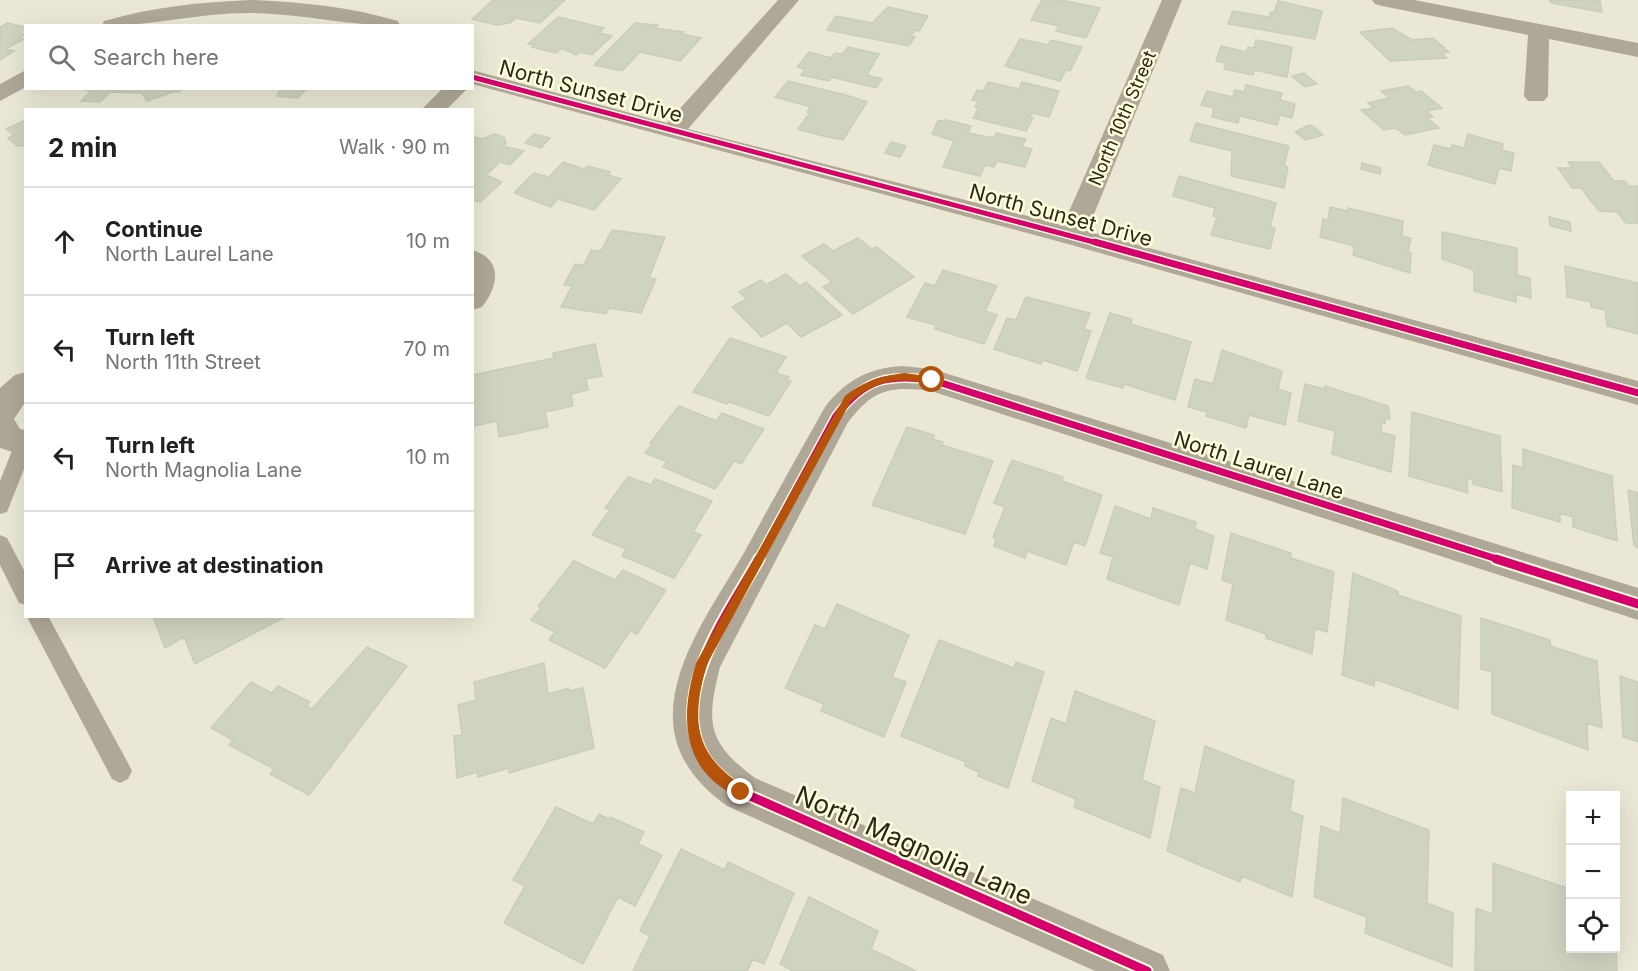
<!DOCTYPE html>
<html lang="en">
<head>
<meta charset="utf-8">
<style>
	:root { --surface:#fff; --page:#f6f6f6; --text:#202124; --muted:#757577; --line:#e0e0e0 }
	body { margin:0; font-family:Inter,sans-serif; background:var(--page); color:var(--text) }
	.controls { position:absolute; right:18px; bottom:18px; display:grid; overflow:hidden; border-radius:0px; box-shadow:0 6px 24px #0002 }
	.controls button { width:54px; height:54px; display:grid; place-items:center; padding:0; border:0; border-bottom:2px solid var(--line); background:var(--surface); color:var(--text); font:30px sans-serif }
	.stop { position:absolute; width:18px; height:18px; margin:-14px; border:4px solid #b45309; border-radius:50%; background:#fff }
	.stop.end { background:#b45309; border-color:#fff; box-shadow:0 2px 6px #0008 }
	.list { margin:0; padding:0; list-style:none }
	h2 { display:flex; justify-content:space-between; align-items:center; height:78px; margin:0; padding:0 24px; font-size:26px }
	h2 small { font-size:20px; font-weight:400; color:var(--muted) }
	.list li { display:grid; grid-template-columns:39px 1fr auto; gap:18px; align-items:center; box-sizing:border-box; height:108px; padding:0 24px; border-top:2px solid var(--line) }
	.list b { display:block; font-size:22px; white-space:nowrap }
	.list p { margin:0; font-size:20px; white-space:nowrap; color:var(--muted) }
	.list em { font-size:20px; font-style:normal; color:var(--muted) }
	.icon { flex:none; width:33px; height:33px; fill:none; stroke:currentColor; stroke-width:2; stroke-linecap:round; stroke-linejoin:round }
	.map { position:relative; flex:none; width:1638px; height:971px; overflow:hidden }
	.search { position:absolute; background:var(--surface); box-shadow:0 6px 24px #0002; left:24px; top:24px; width:450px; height:66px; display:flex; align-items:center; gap:15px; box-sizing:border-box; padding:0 21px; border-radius:0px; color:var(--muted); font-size:22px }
	.panel { position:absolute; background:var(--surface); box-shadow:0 6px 24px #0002; left:24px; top:108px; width:450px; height:510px; border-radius:0px }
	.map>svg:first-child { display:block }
	.building { fill:#cfd4bf; stroke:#cbccbd; stroke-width:1.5 }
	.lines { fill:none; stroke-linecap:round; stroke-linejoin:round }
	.service { fill:#afa898; fill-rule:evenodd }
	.minor { fill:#afa898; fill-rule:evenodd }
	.cycleway-far2-casing { stroke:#fffeda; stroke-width:8 }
	.cycleway-far1-casing { stroke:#fffeda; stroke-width:10 }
	.cycleway-casing { stroke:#fffeda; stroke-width:13 }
	.cycleway-far2 { stroke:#d6006c; stroke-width:5 }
	.cycleway-far1 { stroke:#d6006c; stroke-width:7 }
	.cycleway { stroke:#d6006c; stroke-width:9 }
	.route { fill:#b45309 }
	.labels { text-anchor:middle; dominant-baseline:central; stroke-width:5; stroke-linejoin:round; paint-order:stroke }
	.far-street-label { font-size:18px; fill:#29281b; stroke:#fffeda }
	.street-label { font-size:21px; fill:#29281b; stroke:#fffeda }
	.near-street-label { font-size:26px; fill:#29281b; stroke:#fffeda }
</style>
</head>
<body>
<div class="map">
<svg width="1638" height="971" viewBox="0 0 1638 971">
	<rect width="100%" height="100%" fill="#eae8d5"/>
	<!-- building -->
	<path class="building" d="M493 0H565L540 23 516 18 510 23 497 25 472 19Z
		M1042 0H1061L1100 8 1086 38 1056 31 1059 26 1031 20Z
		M1549 0H1600L1602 12 1552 3Z
		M1278 1 1322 11 1315 39 1228 24 1233 11 1269 17 1271 12 1274 13Z
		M888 7 928 16 919 31 915 30 911 36 915 37 909 46 827 30 836 16 872 23Z
		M558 17 604 28 599 33 612 36 592 55 580 52 576 55 562 48 556 53 532 47 534 45 528 44Z
		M7 23 26 27V34L19 38 24 39 5 49 14 51 0 60V27Z
		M635 23 658 25 655 28 684 32 682 34 701 38 680 61 640 52 622 71 594 65Z
		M1392 28 1412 40 1433 38 1449 52 1442 53 1447 58 1390 61 1360 32Z
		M1020 39 1048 45 1051 40 1082 47 1070 71 1066 70 1060 81 1005 66Z
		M1256 40 1292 47 1287 77 1254 70 1253 75 1224 69 1226 63 1216 61 1221 46 1246 52 1248 47 1254 48Z
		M848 47 879 54 867 75 882 79 876 88 831 77 829 81 801 75 805 69 797 67 809 52 831 58 835 53 842 54Z
		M1304 73 1317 84 1305 87 1292 76Z
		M788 81 846 95 867 102 843 140 823 136 798 129 810 113 807 112 811 107 775 97Z
		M988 82 1019 89 1022 82 1059 91 1049 117 1032 113 1029 117 1033 118 1026 131 973 118 979 108 975 107 978 101 972 100 977 90 983 91Z
		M1246 85 1282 93 1280 100 1295 104 1292 118 1280 115 1277 125 1240 116 1238 123 1212 117 1214 108 1201 105 1207 91 1233 97 1235 90 1244 92Z
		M1408 86 1416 92 1421 91 1442 108 1427 111 1433 117 1427 118 1439 128 1405 135 1396 128 1384 130 1361 110 1374 108 1368 103 1389 98 1381 91Z
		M76 88H183L179 92H173L147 101 142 93 110 92 100 102 81 101 91 91Z
		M281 88H307L298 98 277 96Z
		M26 120V145L17 146 8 138 14 135 6 129Z
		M946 120 971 126 968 133 994 138 996 133 1026 139 1022 147 1032 149 1025 167 997 161 994 167 985 165 980 176 943 167 954 141 932 134 938 121Z
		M1196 123 1289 146 1284 166 1288 167 1284 188 1231 176 1232 151 1190 141Z
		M1309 125 1314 127 1323 135 1305 140 1295 132Z
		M495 134 504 137 506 143 503 146 524 151 510 165 500 162 486 175 502 182 480 202 472 200V136L482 139Z
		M534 134 550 138 541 148 525 143Z
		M1468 134 1503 144 1502 150 1514 153 1511 171 1499 168 1495 184 1428 165 1434 145 1451 149 1452 145 1464 148Z
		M891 142 906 146 900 157 885 153Z
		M563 162 584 169 588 166 610 172 608 175 621 179 594 210 558 199 551 207 514 193 534 173 549 177Z
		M1568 162H1599L1614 181H1625L1629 186H1638V223H1626L1617 212 1599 211 1581 188H1572L1558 168H1573Z
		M1362 163 1381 168 1380 174 1361 169Z
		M1179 176 1276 203 1270 227 1275 228 1270 249 1211 235 1217 217 1213 216 1215 208 1173 196Z
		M1330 207 1348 211V208L1403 221 1402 236 1411 238 1408 252 1411 253 1410 273 1353 255 1354 246 1320 237 1323 219 1328 220Z
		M1549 217 1570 222 1571 231 1550 226Z
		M612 230 665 237 649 278 656 279 641 313 609 308 606 314 561 307 572 286 564 285 575 264 584 265 591 250 601 251Z
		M1442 232 1517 248V275L1530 278 1531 298 1516 294V302L1474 291V270L1442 259Z
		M858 238 872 249 877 247 914 277 853 314 823 287 832 282 802 256 824 244 833 251Z
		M1565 266 1638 283V334L1607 326 1605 310 1591 307V302L1567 297Z
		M943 270 997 286 985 311 997 315 984 344 935 329 936 325 907 317 925 283 935 286Z
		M786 274 800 286 806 282 842 315 801 337 787 323 762 337 732 307 747 299 739 292 761 280 766 285Z
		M1026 297 1090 313 1084 329 1091 331 1077 371 1043 360 1041 364 994 349 1007 318 1016 320Z
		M1110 313 1132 319 1131 324 1191 342 1175 400 1124 384 1123 388 1086 378Z
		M730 338 786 357 776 373 789 377 787 380 791 381 769 416 729 402 727 404 693 392Z
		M595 344 602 376 586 379 588 390 571 394 573 406 545 412 548 427 499 437 497 421 474 426 472 375 554 358 553 353Z
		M1222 350 1282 371 1278 389 1291 393 1285 425 1249 415 1246 428 1206 416 1207 412 1188 407 1195 379 1213 384Z
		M1305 384 1325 389V386L1388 406 1390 419 1386 418 1385 423 1382 422 1381 432 1395 436 1391 472 1332 454 1335 431 1298 421Z
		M679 406 716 421 722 413 764 429 741 464 734 461 715 489 663 467 667 462 645 453 652 444 650 443Z
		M1412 412 1500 436 1502 492 1473 484V480L1467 478 1468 493 1409 476Z
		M907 427 934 435 933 439 943 442 942 445 993 461 965 534 872 505Z
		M1523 449 1612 476 1617 541 1573 527V517L1560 513V522L1512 508 1513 465 1523 468Z
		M1012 460 1063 477 1062 481 1102 495 1085 546 1074 542 1066 565 1027 551 1025 558 994 546 996 539 993 537 1005 507 994 503Z
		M628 477 651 485 655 479 712 501 693 532 701 535 674 578 622 556 626 549 592 535 610 510 605 508Z
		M1628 490 1638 493V548L1634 546Z
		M1115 506 1151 519 1153 508 1196 522 1195 529 1214 536 1207 569 1190 563 1179 605 1107 579 1113 557 1100 553Z
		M1231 533 1291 553V558L1334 572 1327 632 1315 628 1312 654 1266 638V634L1226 620 1233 584 1222 580Z
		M574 561 615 580 623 570 666 590 637 634 630 631 605 668 549 640 555 632 531 620 541 608 538 606Z
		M1353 573 1398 591V595L1461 616 1458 709 1375 679 1374 686 1342 675Z
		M837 604 909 635 892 677 906 682 884 737 821 711 824 704 785 688 815 625 825 629Z
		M153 616H287L195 664 184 637 165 648Z
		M1481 618 1550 640V646L1597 661 1602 728 1587 723 1588 750 1492 714V672L1481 669Z
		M939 640 1014 668 1016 662 1044 672 1008 788 978 776 979 772 965 766 966 762 901 736Z
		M367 647 407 666 309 795 270 774 274 769 229 745 233 740 211 728 251 682 272 693 278 686 310 702 306 706 312 709Z
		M544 663 548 694 569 688V691L583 688 594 748 509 773V768L478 777 477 772 457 778 454 736 462 735 458 705 476 700 474 682Z
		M1620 676 1638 682V742L1623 737Z
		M1075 691 1155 721 1142 780 1160 787 1150 838 1074 807 1076 799 1032 781 1051 718 1066 724Z
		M1205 746 1294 781 1290 811 1303 816 1292 897 1242 876 1240 882 1167 851 1181 788 1195 793Z
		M1343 798 1429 830 1427 903 1453 913 1452 967 1365 933 1367 917 1314 897 1321 826 1340 833Z
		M556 807 593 824 599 814 609 819 610 817 644 832 638 844 662 855 635 906 618 897 583 964 504 923 525 886 513 880Z
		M681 849 725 870 728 862 794 893 764 964 753 959 747 971H633L650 936 640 931Z
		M1493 863 1570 889V948H1616V942L1617 971H1475L1476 908 1493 914Z
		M809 897 878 931 871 949 916 971H793L780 964Z"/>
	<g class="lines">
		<!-- service -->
		<path class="service" d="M26 436V464L7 512 0 514V481L17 438Z
			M0 535 7 538 26 574V605L19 603 0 565Z
			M26 615 48 616 128 763 132 771 128 779 120 783 112 779Z"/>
		<!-- minor -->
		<path class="minor" d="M251 0C302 2 349 7 398 21L400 26C351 26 303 14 253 13 202 12 152 26 102 26L104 21C153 7 200 2 251 0Z
			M778 0H799L688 129 1063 225 1162 0H1182L1087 231 1638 381V405L1068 244 472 84V70L667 123Z
			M1372 0H1414L1638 43V57L1549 39 1548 96 1544 101H1528L1524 96 1528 35 1382 6 1375 4Z
			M26 70V87L0 101V84Z
			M443 88H468L446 110H421Z
			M472 250C504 259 498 287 482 307L472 310Z
			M902 366 932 369 1638 588V620L931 391C889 386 873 389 847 424L720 667C706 723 707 742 755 778L1163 955 1170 971H1095L727 806C698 785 675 758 673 721 670 662 717 600 745 551 771 503 798 455 825 407 845 381 868 368 902 366Z
			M26 372V401L14 419 20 429 26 430V456L0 448V388L15 375Z"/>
		<!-- cycleway-far2 casing -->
		<g class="cycleway-far2-casing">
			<path id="cycleway-far2" d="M472 77 1101 244"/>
		</g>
		<!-- cycleway-far1 casing -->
		<g class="cycleway-far1-casing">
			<path id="cycleway-far1" d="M1095 242 1638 393
				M758 560 836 416C864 379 887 374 932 380L1500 560"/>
		</g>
		<!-- cycleway casing -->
		<g class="cycleway-casing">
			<path id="cycleway" d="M759 559C730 611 672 688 700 749 708 768 725 780 741 792L1147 971
				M1496 559 1638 604"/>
		</g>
		<!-- cycleway-far2 -->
		<use href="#cycleway-far2" class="cycleway-far2"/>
		<!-- cycleway-far1 -->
		<use href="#cycleway-far1" class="cycleway-far1"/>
		<!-- cycleway -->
		<use href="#cycleway" class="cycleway"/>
	</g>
	<!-- route -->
	<path class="route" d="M905 373 932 377 936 380 932 383C896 378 880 379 851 401L707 664C691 720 693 754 745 787V796L741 798C680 772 680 716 696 663L845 396C865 381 880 376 905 373Z"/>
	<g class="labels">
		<!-- far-street labels -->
		<g class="far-street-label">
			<text transform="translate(1122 118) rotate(-67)">North 10th Street</text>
		</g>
		<!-- street labels -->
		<g class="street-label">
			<text transform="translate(591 91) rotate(15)">North Sunset Drive</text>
			<text transform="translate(1061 215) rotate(15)">North Sunset Drive</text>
			<text transform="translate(1259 465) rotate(18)">North Laurel Lane</text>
		</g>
		<!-- near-street labels -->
		<g class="near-street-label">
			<text transform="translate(914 845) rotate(24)">North Magnolia Lane</text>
		</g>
	</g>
</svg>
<div class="controls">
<button>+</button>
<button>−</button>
<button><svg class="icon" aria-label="locate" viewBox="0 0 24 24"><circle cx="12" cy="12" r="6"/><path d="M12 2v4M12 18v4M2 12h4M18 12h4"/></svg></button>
</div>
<div class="stop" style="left:932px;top:380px"></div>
<div class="stop end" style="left:741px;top:792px"></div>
<div class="search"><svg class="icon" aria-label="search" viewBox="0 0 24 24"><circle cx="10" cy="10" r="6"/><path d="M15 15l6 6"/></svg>Search here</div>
<section class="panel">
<h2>2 min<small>Walk · 90 m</small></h2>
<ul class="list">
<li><svg class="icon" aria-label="ahead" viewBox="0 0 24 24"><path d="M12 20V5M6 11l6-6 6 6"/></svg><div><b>Continue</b><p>North Laurel Lane</p></div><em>10 m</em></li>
<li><svg class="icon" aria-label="left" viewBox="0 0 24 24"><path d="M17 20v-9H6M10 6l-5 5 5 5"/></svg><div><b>Turn left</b><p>North 11th Street</p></div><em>70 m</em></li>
<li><svg class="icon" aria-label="left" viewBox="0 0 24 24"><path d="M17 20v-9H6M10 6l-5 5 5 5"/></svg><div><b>Turn left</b><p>North Magnolia Lane</p></div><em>10 m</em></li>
<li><svg class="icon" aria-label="arrive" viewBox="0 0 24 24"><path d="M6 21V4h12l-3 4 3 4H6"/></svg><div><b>Arrive at destination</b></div></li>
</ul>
</section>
</div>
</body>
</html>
